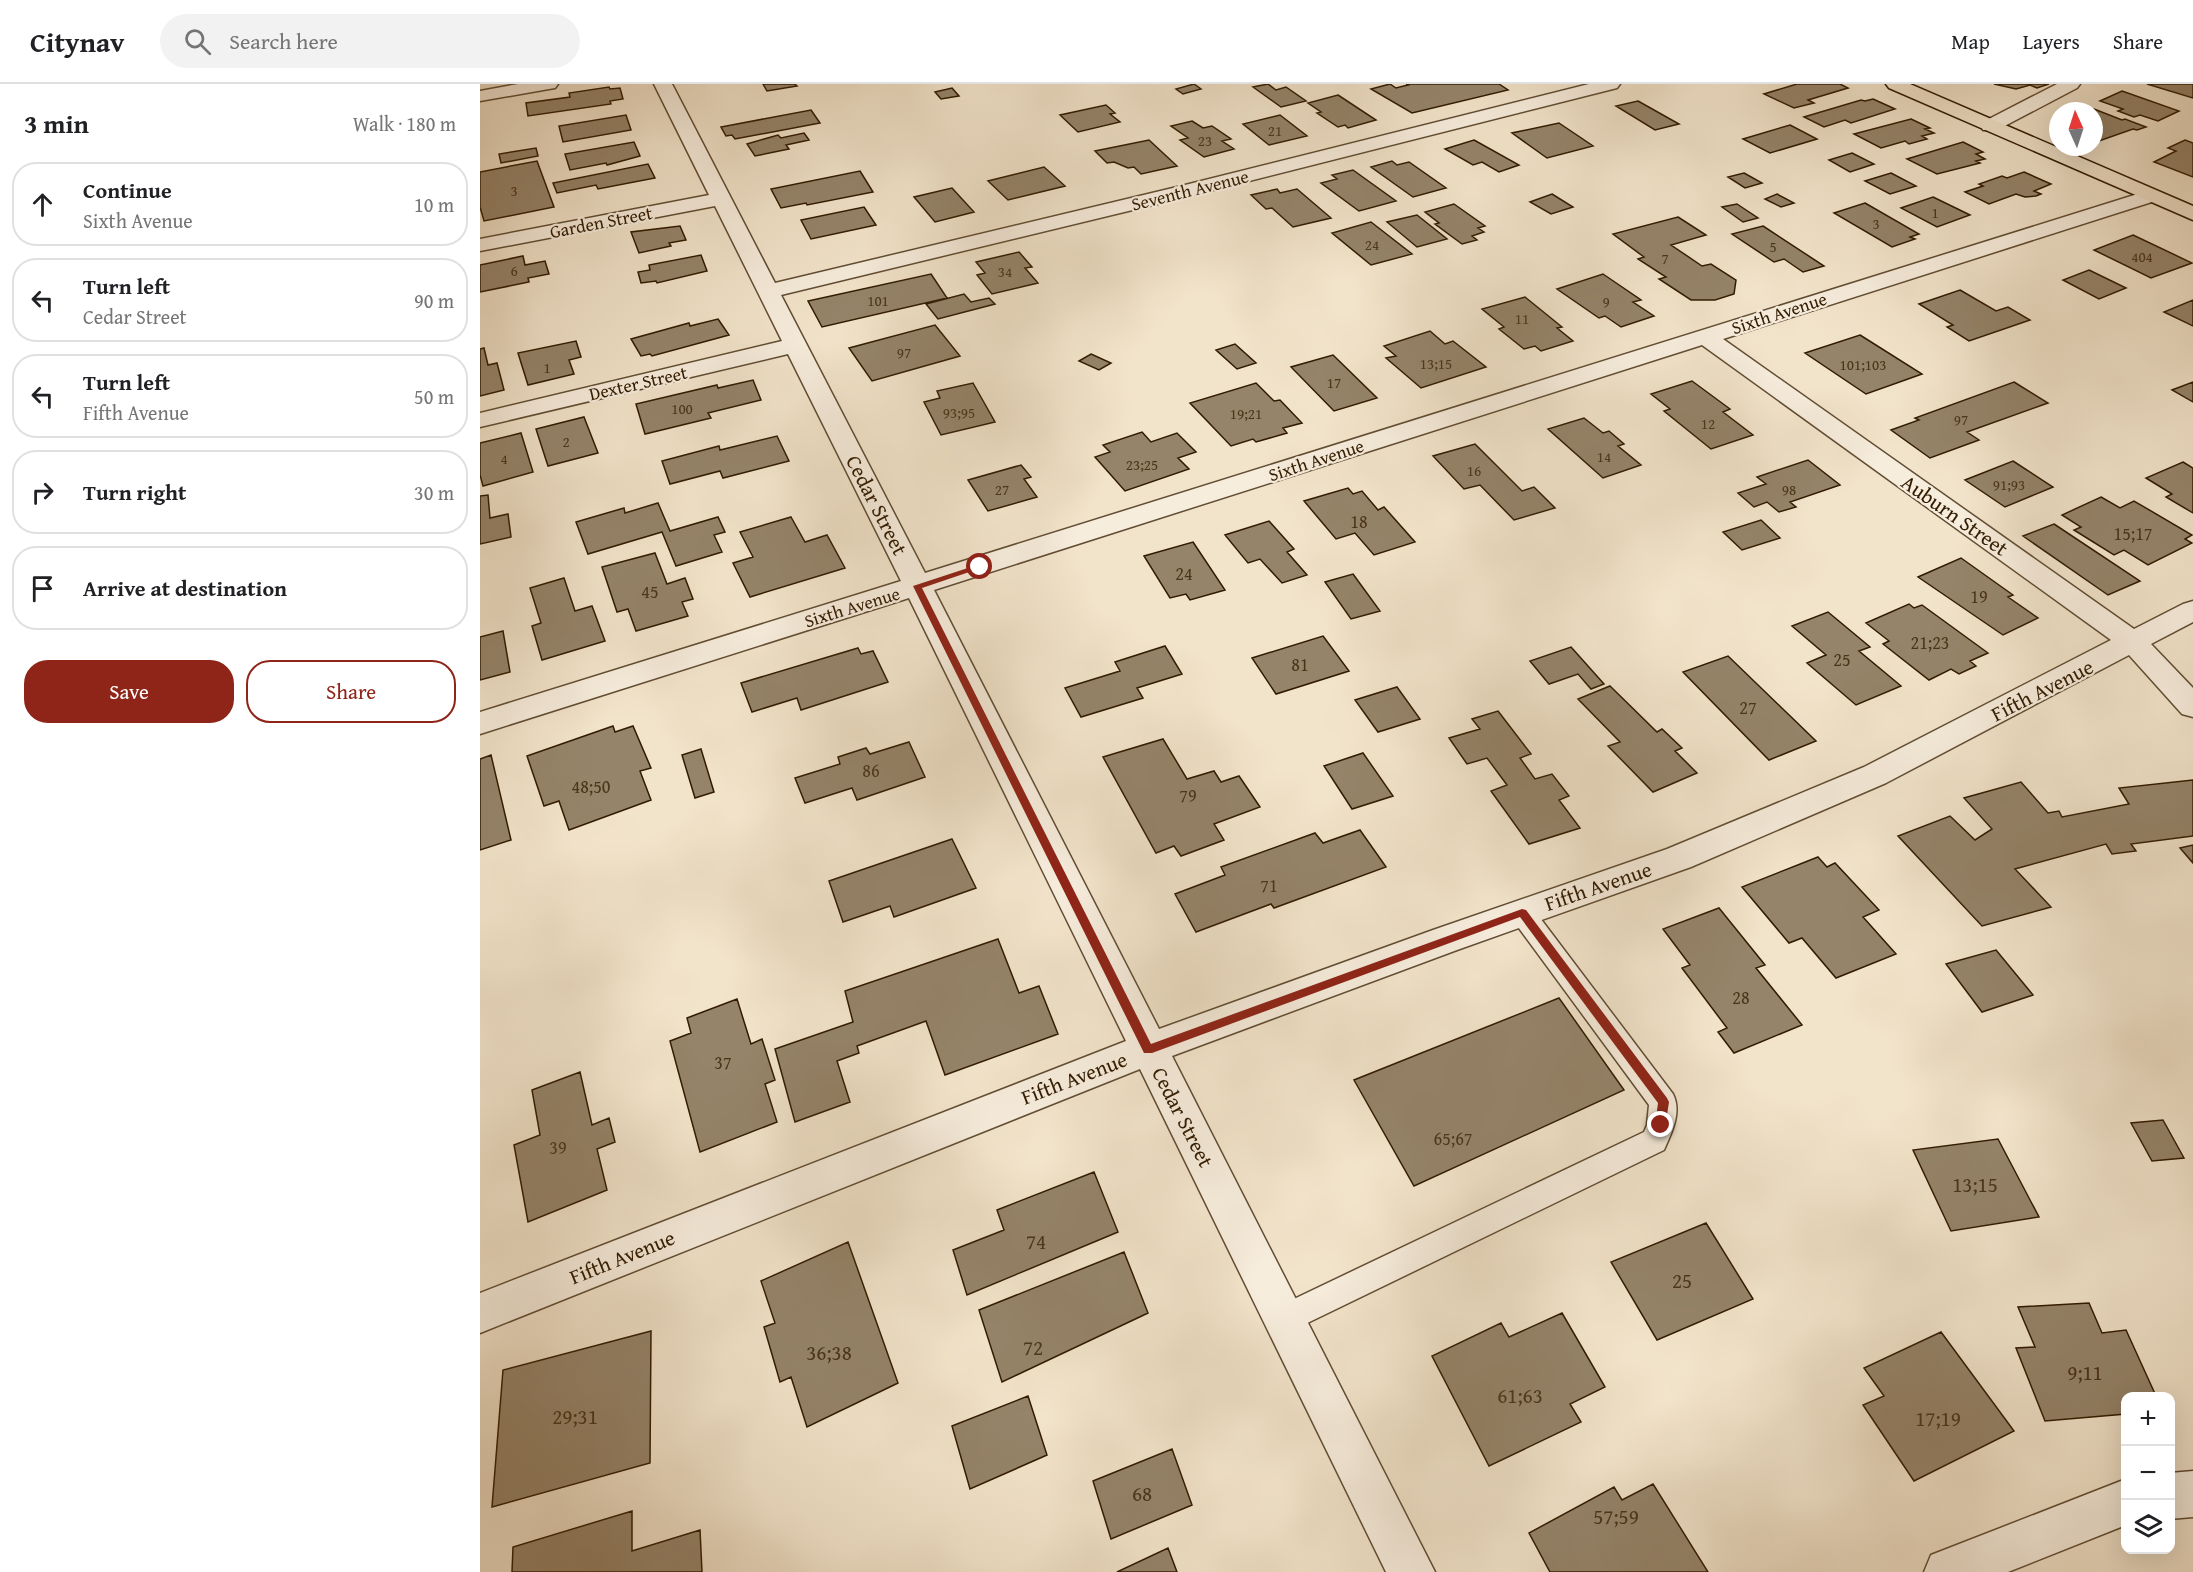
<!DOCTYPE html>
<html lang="en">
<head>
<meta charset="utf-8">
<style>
	:root { --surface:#fff; --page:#f2f2f2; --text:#202124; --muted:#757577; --line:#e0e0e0; --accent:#8f2418 }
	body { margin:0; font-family:"Gentium Book Plus",serif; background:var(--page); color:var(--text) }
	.controls { position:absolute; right:18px; bottom:18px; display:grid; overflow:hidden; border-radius:12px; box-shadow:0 6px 24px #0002 }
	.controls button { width:54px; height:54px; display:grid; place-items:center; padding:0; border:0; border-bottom:2px solid var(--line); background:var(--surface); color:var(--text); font:30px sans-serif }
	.compass { position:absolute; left:1569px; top:18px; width:54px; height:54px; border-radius:50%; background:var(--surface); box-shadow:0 6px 24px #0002; rotate:357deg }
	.stop { position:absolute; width:18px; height:18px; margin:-14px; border:4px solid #8f2418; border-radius:50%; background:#fff }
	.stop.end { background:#8f2418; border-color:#fff; box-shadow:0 2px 6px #0008 }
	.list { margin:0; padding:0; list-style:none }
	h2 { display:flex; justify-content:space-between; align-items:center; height:78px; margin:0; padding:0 24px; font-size:26px }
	h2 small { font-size:20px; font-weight:400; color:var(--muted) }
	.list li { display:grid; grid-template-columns:39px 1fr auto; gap:18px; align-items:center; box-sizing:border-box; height:84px; margin:0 12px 12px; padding:0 12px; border:2px solid var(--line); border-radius:24px }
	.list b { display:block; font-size:22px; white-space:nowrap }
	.list p { margin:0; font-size:20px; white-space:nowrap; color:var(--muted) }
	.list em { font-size:20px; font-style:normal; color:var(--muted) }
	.actions { display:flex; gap:12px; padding:18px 24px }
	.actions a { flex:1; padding:14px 0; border:2px solid var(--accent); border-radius:24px; text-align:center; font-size:21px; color:var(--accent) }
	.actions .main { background:var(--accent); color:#fff }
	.icon { flex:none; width:33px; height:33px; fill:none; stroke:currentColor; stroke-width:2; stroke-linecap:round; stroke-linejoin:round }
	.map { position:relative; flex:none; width:1713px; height:1488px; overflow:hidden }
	header { display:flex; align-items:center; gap:36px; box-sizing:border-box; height:84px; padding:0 30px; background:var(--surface); border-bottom:2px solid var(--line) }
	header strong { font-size:28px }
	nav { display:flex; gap:33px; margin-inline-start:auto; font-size:21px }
	.search { width:420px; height:54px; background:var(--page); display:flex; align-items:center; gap:15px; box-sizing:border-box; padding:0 21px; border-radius:33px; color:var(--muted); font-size:22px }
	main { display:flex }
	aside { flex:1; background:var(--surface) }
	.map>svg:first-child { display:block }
	.building { fill:#95846a; stroke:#311b00; stroke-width:1.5 }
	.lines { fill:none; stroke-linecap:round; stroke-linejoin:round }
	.lane-casing { stroke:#614d33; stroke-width:3 }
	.street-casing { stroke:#614d33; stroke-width:3 }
	.primary-casing { stroke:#311b00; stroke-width:3 }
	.lane { fill:#f7eddd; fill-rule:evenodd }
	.street { fill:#f7eddd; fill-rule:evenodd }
	.primary { fill:#f2e4cb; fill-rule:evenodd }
	.route { fill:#8f2418 }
	.labels { text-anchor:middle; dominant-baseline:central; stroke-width:4.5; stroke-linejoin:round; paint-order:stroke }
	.far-number-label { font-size:15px; fill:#4a351a }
	.far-street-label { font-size:18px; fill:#311b00; stroke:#f7eddd }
	.number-label { font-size:18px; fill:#4a351a }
	.street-label { font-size:21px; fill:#311b00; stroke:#f7eddd }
	.near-number-label { font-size:21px; fill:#4a351a }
</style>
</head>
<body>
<header>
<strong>Citynav</strong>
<div class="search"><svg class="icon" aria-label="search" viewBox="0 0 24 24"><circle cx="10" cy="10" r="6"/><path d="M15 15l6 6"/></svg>Search here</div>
<nav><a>Map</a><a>Layers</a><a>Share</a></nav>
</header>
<main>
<aside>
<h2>3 min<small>Walk · 180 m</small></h2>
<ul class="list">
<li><svg class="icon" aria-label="ahead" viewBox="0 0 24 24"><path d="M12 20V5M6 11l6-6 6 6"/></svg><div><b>Continue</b><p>Sixth Avenue</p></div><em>10 m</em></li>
<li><svg class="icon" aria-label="left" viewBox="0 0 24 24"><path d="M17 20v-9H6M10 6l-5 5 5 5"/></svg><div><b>Turn left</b><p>Cedar Street</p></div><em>90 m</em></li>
<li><svg class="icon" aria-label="left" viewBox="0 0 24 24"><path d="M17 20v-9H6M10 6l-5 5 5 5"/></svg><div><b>Turn left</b><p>Fifth Avenue</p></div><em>50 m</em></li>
<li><svg class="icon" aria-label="right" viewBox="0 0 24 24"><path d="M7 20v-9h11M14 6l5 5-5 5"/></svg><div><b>Turn right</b></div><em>30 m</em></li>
<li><svg class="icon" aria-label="arrive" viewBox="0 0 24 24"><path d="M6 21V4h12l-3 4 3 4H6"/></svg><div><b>Arrive at destination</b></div></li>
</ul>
<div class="actions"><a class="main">Save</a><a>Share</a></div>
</aside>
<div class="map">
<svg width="1713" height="1488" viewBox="0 0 1713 1488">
	<rect width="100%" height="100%" fill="#f2e4cb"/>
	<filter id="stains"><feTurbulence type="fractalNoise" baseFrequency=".00333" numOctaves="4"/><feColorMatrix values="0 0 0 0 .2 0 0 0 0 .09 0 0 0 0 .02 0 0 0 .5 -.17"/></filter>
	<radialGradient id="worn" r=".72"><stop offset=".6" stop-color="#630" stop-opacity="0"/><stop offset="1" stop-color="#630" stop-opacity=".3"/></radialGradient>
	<!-- building -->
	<path class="building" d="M283 0H315L317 2 287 7Z
		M714 0 721 5 703 10 696 5Z
		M788 0 796 6 806 3 826 17 801 23 773 3Z
		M910 0 916 4 928 1 926 0H1019L1028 6 932 29 891 5Z
		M1317 0H1360L1368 4 1328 16 1334 19 1314 24 1284 10Z
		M1514 0H1569L1557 4 1550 1 1536 5Z
		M1667 0H1713V14Z
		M129 3 130 5 140 4 143 15 130 17 131 20 48 32 46 19 90 13 89 9Z
		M472 4 479 12 461 15 455 8Z
		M1642 7 1699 27 1678 37 1660 31 1654 33 1638 27 1643 25 1620 17Z
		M858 11 896 36 868 44 865 41 858 43 837 29 841 28 828 19Z
		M1393 15 1415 25 1371 39 1365 36 1344 43 1324 33 1381 16 1385 17Z
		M1158 17 1199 40 1175 46 1136 22Z
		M626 21 635 29 630 30 640 38 598 48 580 31Z
		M1614 25 1642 36 1645 35 1666 43 1657 46 1653 45 1619 57 1614 55V27H1610Z
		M331 26 340 39 255 55 252 51 246 52 241 43Z
		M146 31 151 46 83 58 79 42Z
		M800 31 827 52 789 61 763 40Z
		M1431 35 1450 44 1445 45 1454 49 1442 52 1447 55 1429 60 1425 57 1401 64 1374 50Z
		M712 37 723 44 732 42 751 55 742 57 754 65 724 73 700 56 708 54 691 42Z
		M1079 39 1113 62 1067 74 1032 49Z
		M1310 41 1337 55 1290 69 1263 55Z
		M324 49 329 56 306 61 309 65 275 72 267 60 298 51 301 54Z
		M669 56 697 82 661 90 654 83 648 84 634 78 627 79 615 67Z
		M994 56 1039 81 1019 88 1002 78 993 81 965 65Z
		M1705 56 1713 59V93L1674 78 1696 67 1688 64Z
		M154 58 160 72 127 81 126 79 90 86 85 70Z
		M1483 58 1503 68 1496 70 1505 75 1496 77 1500 79 1457 90 1427 75Z
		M56 64 58 72 21 79 19 70Z
		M1372 69 1394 80 1370 88 1349 76Z
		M57 77 74 123 4 137 0 123V88Z
		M912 77 917 81 929 78 966 104 933 113 891 83Z
		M168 80 175 94 118 105 116 101 77 109 73 99Z
		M564 83 585 102 528 116 508 97Z
		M873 86 916 117 879 127 841 99 857 95 852 91Z
		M380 87 393 108 327 121 326 119 301 124 291 105Z
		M1544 88 1571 100 1554 107 1561 110 1556 112 1545 113 1536 110 1509 120 1485 108 1503 102 1499 100 1522 92 1527 94Z
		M1264 89 1282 99 1265 104 1248 93Z
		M1411 89 1436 102 1410 110 1385 97Z
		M472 104 494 128 455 138 434 113Z
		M797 105 800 109 817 105 851 134 813 143 792 124 786 125 771 111Z
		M1072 110 1093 123 1071 130 1050 118Z
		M1297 110 1314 119 1301 123 1285 115Z
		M1453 113 1490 131 1457 143 1421 124Z
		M1385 119 1439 150 1430 153 1435 155 1412 163 1354 129Z
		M974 120 1005 142 998 144 1004 148 992 152 997 156 982 160 955 140 959 139 945 128Z
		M1257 120 1278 134 1263 138 1242 123Z
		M384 123 396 141 331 155 321 136Z
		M937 131 967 155 937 163 907 138Z
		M1198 133 1226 151 1191 161 1222 182 1231 180 1256 196 1254 210 1235 216H1211L1179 195 1186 193 1158 175 1164 173 1133 150Z
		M891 138 932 170 891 181 852 149Z
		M200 142 206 156 189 159 191 162 159 169 151 148Z
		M1283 142 1344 182 1323 188 1304 175 1294 178 1252 150Z
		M1653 151 1712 179 1671 194 1614 166Z
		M539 168 552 183 545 184 558 199 512 210 497 191 505 189 496 178Z
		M221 171 227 187 177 199 176 197 161 199 158 188 170 186 169 181Z
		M43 172 45 181 65 177 69 190 48 194 49 198 0 208V181Z
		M1609 186 1646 204 1619 215 1583 196Z
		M451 190 467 214 342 243 328 217Z
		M1123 190 1161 216 1153 218 1174 232 1141 243 1125 232 1119 234 1077 205Z
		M1480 206 1516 227 1528 223 1550 236 1489 257 1467 243 1473 241 1439 220Z
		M484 210 491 218 509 214 515 220 458 235 446 220Z
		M1045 213 1082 243 1077 244 1093 257 1061 267 1055 262 1044 265 1019 245 1024 243 1002 225Z
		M1713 216V242L1684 228Z
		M238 235 249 251 172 272 170 270 161 272 151 255 209 239 210 242Z
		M455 241 480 272 392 297 369 264Z
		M950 247 965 260 973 257 1006 283 941 304 906 274 916 272 904 262Z
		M1380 251 1442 290 1386 310 1325 269Z
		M96 257 101 273 89 276 94 290 48 301 38 269Z
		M755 260 776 279 757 285 736 266Z
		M4 264 8 281 17 279 24 306 0 312V265Z
		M611 270 631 279 619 286 599 277Z
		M853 271 897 314 854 327 811 283Z
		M273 296 281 316 228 329 231 334 165 350 156 320 237 301 238 304Z
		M1212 297 1250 325 1243 328 1273 351 1231 365 1184 327 1190 325 1171 310Z
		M1534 298 1568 319 1487 348 1499 356 1450 374 1411 346 1439 336 1435 334Z
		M1713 298V318L1692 306Z
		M493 299 515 338 461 351 444 318 460 314 457 307Z
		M776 299 794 317 800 316 822 339 803 344 807 349 776 358 773 355 751 362 710 319Z
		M104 333 118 369 68 382 56 345Z
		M1104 334 1123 349 1129 347 1144 360 1138 362 1161 381 1123 394 1068 345Z
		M662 348 671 358 697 349 716 368 698 374 709 385 645 407 615 373 630 368 623 361Z
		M41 349 53 388 3 402 0 391V359Z
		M297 352 309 377 243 394 240 387 190 400 182 377 239 362 240 366Z
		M995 360 1042 407 1054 403 1075 424 1034 436 1000 401 984 405 953 372Z
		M1328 376 1360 401 1310 418 1316 423 1299 428 1287 418 1274 423 1258 409 1286 400 1277 393Z
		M1533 377 1573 403 1525 423 1485 396Z
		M1703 378 1713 384V429L1686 413 1692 410 1666 394Z
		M541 381 551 393 544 395 557 413 508 427 488 396Z
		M868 404 873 410 882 407 898 426 904 423 935 458 894 471 875 449 856 455 824 417Z
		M8 411 10 434 28 430 31 453 0 460V412Z
		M1621 413 1640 424 1654 417 1712 451 1705 455 1712 459 1668 481 1644 466 1634 471 1594 446 1601 443 1582 431Z
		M178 419 190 447 238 433 245 448 234 451 242 468 196 482 182 448 108 470 96 438 144 424 145 429Z
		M311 433 325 458 347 451 365 484 270 513 253 479 273 473 260 448Z
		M1281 436 1300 454 1262 466 1243 448Z
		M789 437 814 465 807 468 827 491 802 499 780 475 768 479 745 451Z
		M1574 440 1660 497 1628 511 1543 452Z
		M713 458 745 506 710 516 706 510 690 514 664 472Z
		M175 469 187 500 205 494 213 515 202 518 208 532 156 547 148 525 137 528 122 483Z
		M1481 474 1533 511 1528 513 1558 534 1523 551 1438 493Z
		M873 490 900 527 871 535 845 498Z
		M84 494 95 527 112 522 125 557 62 576 52 542 61 539 50 504Z
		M1429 520 1434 524 1442 521 1508 569 1490 577 1496 582 1479 590 1471 585 1449 596 1403 560 1409 557 1386 539Z
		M1348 528 1390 563 1379 567 1421 602 1376 621 1327 579 1346 571 1312 542Z
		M23 547 30 588 0 596V553Z
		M843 552 869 587 796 610 772 574Z
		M685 562 702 590 657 604 663 614 601 633 585 604 640 587 635 578Z
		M1091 563 1124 600 1111 605 1098 590 1069 600 1050 577Z
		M378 564 381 570 393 567 408 598 321 626 317 614 272 628 261 599Z
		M1248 572 1336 657 1289 676 1203 588Z
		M1130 602 1177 648 1182 645 1202 664 1195 667 1217 689 1173 708 1128 662 1140 658 1098 615Z
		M917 603 940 635 898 648 875 616Z
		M1018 627 1051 670 1040 674 1055 695 1072 690 1089 712 1079 716 1100 744 1049 760 1011 707 1027 701 1007 674 987 680 969 654 1000 645 992 635Z
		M133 642 135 648 153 642 171 684 160 687 171 716 89 746 79 717 64 722 47 672Z
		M683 655 707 695 734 687 741 698 759 692 780 723 734 740 744 756 701 772 694 762 676 769 623 673Z
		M429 658 445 693 377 716 372 704 325 719 315 694 360 680 358 673 386 664 390 670Z
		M221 665 234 708 215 714 202 671Z
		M883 669 913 712 872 725 844 682Z
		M11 671 31 756 0 766V675Z
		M1713 696V752L1651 760 1656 767 1632 770 1626 760 1535 785 1571 823 1502 842 1418 752 1470 732 1495 756 1512 745 1484 714 1541 698 1568 729 1579 727 1582 733 1649 720 1639 704Z
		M880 746 906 783 794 824 791 820 716 848 695 810 745 791 741 783 835 749 843 759Z
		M472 755 496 804 414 833 410 822 363 838 349 797Z
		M1713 761V779L1700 764Z
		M1338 773 1347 783 1355 779 1399 826 1383 833 1416 870 1356 894 1322 854 1309 859 1262 803Z
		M1239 824 1285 881 1276 884 1322 941 1254 969 1238 948 1247 944 1202 884 1210 881 1183 845Z
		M518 855 539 909 559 902 578 950 465 991 446 937 377 962 379 969 357 977 370 1018 315 1038 295 965 373 938 365 907Z
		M1516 866 1553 911 1502 928 1466 880Z
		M1079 914 1144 1006 934 1102 874 996Z
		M257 915 271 960 282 955 295 996 285 1000 297 1038 220 1068 190 957 211 949 207 934Z
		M100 988 112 1041 129 1034 135 1058 117 1065 127 1106 48 1138 34 1061 60 1051 52 1006Z
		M1683 1036 1704 1074 1672 1077 1651 1039Z
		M1518 1055 1559 1133 1471 1147 1433 1066Z
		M614 1088 638 1148 487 1211 473 1166 524 1146 517 1126Z
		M1226 1139 1273 1215 1177 1256 1131 1178Z
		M368 1158 418 1299 327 1343 311 1293 300 1298 284 1243 295 1239 281 1197Z
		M644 1168 668 1229 522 1298 499 1226Z
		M1609 1219 1622 1249 1646 1246 1676 1312H1646V1330L1565 1337 1536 1264 1555 1263 1538 1223Z
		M1082 1229 1125 1303 1090 1320 1101 1338 1009 1382 952 1272 1021 1239 1029 1253Z
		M171 1247 170 1379 12 1423 23 1286Z
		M1461 1248 1534 1347 1434 1397 1383 1321 1404 1312 1384 1284Z
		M548 1312 567 1371 490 1405 472 1342Z
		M692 1365 712 1421 631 1455 613 1397Z
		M1173 1400 1228 1488H1070L1049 1449 1134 1403 1142 1416Z
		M152 1427V1467L220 1446 222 1488H32L33 1463Z
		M688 1464 697 1488H637Z"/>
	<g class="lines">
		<!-- lane casing -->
		<g class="lane-casing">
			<path id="lane" d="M1042 819 1051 822 1193 1010C1202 1028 1192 1048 1184 1066L815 1245 804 1250 793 1245 788 1235 793 1225 1164 1048 1167 1041 1169 1021 1033 836 1029 829 1033 822Z"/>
		</g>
		<!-- street casing -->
		<g class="street-casing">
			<path id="street" d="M38 0H78L75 4 69 5 0 17V7Z
				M174 0H192L295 199 697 103 1109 0H1140L1137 4 698 115 301 211 445 489 1664 108H1678L1681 112 1678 116 1243 255 1654 545 1703 520 1713 517V538L1671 560 1713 604V633L1702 630 1649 571 1406 699 1211 783 977 866 692 972 955 1488H906L660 985 0 1249V1209L646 957 429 514 0 650V628L421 497 308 270 0 343V329L302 257 235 122 0 167V155L229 111ZM1222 261 1631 556 1384 683 1187 765 953 846 679 945 454 506Z
				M1577 0H1600L1597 4 1517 46H1503L1501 42 1503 38Z
				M1713 1387V1433L1690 1435V1389Z
				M1646 1395V1441L1528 1488H1444L1451 1471Z"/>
		</g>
		<!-- primary casing -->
		<g class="primary-casing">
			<path id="primary" d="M1406 0H1430L1713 122V136L1409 4Z"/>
		</g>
		<!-- lane -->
		<use href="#lane" class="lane"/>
		<!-- street -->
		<use href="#street" class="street"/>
		<!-- primary -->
		<use href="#primary" class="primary"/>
	</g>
	<!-- route -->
	<path class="route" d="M497 481 504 483 442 504 671 960 1042 825 1046 826 1187 1014 1189 1018 1185 1044 1181 1046 1175 1041 1178 1019 1040 833 672 969H664L433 502Z"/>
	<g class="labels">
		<!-- far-number labels -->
		<g class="far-number-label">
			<text x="795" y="46">21</text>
			<text x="725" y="56">23</text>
			<text x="34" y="106">3</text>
			<text x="1455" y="128">1</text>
			<text x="1396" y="139">3</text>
			<text x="892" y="160">24</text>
			<text x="1293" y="162">5</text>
			<text x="1662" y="172">404</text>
			<text x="1185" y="174">7</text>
			<text x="34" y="186">6</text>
			<text x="525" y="187">34</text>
			<text x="398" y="216">101</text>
			<text x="1126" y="217">9</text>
			<text x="1042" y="234">11</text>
			<text x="424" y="268">97</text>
			<text x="956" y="279">13;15</text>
			<text x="1383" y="280">101;103</text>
			<text x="67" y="283">1</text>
			<text x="854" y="298">17</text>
			<text x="202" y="324">100</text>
			<text x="479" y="328">93;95</text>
			<text x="766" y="329">19;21</text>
			<text x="1481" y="335">97</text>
			<text x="1228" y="339">12</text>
			<text x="86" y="357">2</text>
			<text x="1124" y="372">14</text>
			<text x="24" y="374">4</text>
			<text x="662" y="380">23;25</text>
			<text x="994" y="386">16</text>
			<text x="1529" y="400">91;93</text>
			<text x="522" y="405">27</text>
			<text x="1309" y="405">98</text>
		</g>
		<!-- far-street labels -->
		<g class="far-street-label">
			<text transform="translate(710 106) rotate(-14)">Seventh Avenue</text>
			<text transform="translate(121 138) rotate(-11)">Garden Street</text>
			<text transform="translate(1299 229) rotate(-18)">Sixth Avenue</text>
			<text transform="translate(158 299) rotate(-13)">Dexter Street</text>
			<text transform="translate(836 376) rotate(-18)">Sixth Avenue</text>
			<text transform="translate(372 523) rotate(-17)">Sixth Avenue</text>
		</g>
		<!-- number labels -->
		<g class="number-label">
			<text x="879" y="437">18</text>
			<text x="1653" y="449">15;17</text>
			<text x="704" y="489">24</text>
			<text x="170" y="507">45</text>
			<text x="1499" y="512">19</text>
			<text x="1450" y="558">21;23</text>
			<text x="1362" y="575">25</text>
			<text x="820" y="580">81</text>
			<text x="1268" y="623">27</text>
			<text x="391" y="686">86</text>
			<text x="111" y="702">48;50</text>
			<text x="708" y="711">79</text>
			<text x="789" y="801">71</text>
			<text x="1261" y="913">28</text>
			<text x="243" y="978">37</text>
			<text x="973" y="1054">65;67</text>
			<text x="78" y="1063">39</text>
		</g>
		<!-- street labels -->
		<g class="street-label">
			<text transform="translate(397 421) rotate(63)">Cedar Street</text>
			<text transform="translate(1475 431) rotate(35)">Auburn Street</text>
			<text transform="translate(1562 606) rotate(-27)">Fifth Avenue</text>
			<text transform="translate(1118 802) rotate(-19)">Fifth Avenue</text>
			<text transform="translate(594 994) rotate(-21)">Fifth Avenue</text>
			<text transform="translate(703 1033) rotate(63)">Cedar Street</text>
			<text transform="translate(142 1173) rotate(-22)">Fifth Avenue</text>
		</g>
		<!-- near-number labels -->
		<g class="near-number-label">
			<text x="1495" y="1100">13;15</text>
			<text x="556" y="1157">74</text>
			<text x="1202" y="1196">25</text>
			<text x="553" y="1263">72</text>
			<text x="349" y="1268">36;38</text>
			<text x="1605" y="1288">9;11</text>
			<text x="1040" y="1311">61;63</text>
			<text x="95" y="1332">29;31</text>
			<text x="1458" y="1334">17;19</text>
			<text x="662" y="1409">68</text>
			<text x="1136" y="1432">57;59</text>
		</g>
	</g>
	<rect width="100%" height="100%" filter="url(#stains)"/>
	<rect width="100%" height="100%" fill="url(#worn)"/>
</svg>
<div class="controls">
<button>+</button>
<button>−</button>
<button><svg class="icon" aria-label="layers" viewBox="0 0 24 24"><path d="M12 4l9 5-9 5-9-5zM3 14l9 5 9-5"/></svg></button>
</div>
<svg class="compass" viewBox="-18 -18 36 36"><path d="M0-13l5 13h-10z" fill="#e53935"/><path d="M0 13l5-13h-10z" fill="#757577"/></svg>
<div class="stop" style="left:500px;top:483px"></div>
<div class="stop end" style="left:1181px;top:1041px"></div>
</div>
</main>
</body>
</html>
